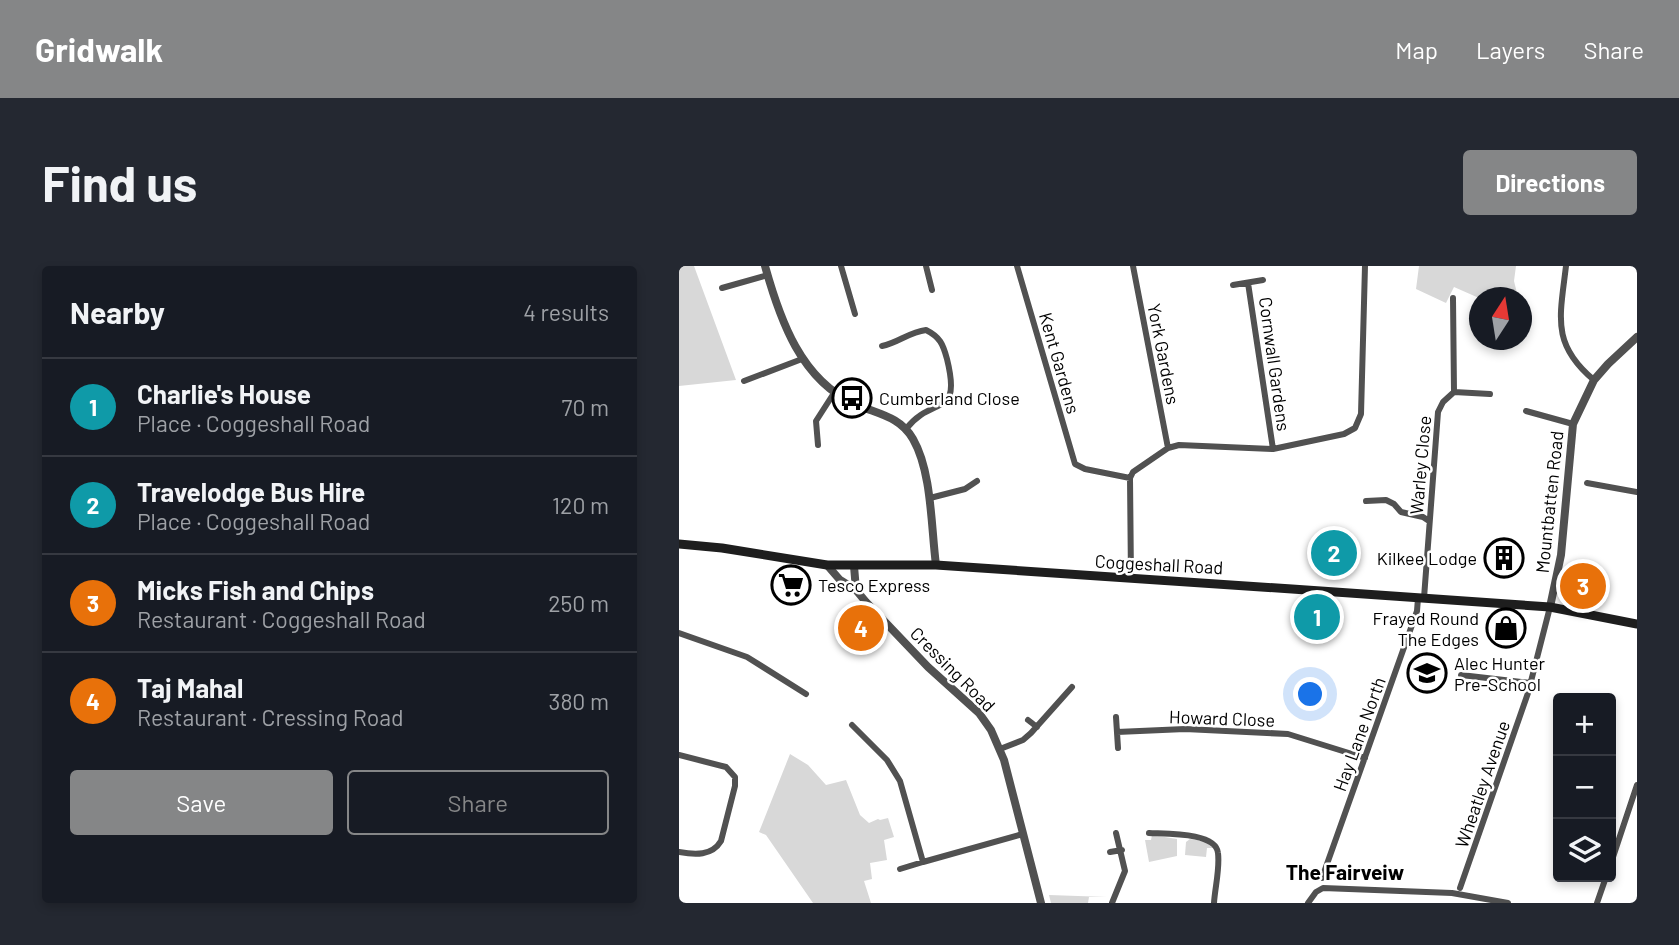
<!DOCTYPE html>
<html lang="en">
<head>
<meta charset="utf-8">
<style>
	:root { --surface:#171b24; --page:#242831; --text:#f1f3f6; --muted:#9ea1a6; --line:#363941; --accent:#858687 }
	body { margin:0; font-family:Barlow,sans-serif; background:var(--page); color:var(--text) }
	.controls { position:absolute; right:21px; bottom:21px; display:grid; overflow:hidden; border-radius:7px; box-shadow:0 4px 10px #0003 }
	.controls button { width:63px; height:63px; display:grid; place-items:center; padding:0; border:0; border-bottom:2px solid var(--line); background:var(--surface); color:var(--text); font:35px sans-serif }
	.compass { position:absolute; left:790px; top:21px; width:63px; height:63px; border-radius:50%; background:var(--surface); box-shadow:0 4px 10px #0003; rotate:12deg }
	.you { position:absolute; left:632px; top:429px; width:24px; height:24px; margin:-18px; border:5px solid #fff; border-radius:50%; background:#1a73e8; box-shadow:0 0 0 10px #1a73e833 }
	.badge { display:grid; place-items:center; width:46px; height:46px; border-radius:50%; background:var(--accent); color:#fff; font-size:23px; font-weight:700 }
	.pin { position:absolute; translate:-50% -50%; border:4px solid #fff; box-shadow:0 2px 7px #0006 }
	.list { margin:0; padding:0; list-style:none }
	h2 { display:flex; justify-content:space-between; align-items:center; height:91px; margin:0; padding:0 28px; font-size:30px }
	h2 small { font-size:23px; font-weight:400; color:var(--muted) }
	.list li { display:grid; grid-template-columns:46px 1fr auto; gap:21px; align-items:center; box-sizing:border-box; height:98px; padding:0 28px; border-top:2px solid var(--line) }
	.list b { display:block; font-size:26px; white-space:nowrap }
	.list p { margin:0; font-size:23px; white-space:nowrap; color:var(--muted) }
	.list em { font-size:23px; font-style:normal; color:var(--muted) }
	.actions { display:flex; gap:14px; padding:21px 28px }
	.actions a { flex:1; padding:16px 0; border:2px solid var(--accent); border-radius:7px; text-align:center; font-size:24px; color:var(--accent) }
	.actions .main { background:var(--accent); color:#fff }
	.icon { flex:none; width:38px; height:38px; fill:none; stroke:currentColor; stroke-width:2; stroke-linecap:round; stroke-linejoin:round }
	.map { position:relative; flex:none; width:958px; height:637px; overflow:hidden; border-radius:7px }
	header { display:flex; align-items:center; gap:42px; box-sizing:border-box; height:98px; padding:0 35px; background:var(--accent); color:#fff }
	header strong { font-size:33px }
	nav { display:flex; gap:38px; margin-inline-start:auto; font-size:24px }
	.intro { display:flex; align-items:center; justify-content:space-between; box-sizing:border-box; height:168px; padding:0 42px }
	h1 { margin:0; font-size:49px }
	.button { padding:18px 32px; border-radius:7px; background:var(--accent); color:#fff; font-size:24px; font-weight:700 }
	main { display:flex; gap:42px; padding:0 42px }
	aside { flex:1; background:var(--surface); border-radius:7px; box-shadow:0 4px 10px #0003 }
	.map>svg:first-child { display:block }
	.green { fill:#d8d8d8 }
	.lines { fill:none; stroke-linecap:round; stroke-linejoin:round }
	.minor { stroke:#515151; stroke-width:6 }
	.tertiary { stroke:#515151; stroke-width:8 }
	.secondary { stroke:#1e1e1e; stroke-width:9 }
	.labels { text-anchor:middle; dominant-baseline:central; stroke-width:5; stroke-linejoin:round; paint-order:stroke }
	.street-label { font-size:18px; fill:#000; stroke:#fff }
	.poi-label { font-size:18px; fill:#000; stroke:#fff; text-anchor:start }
	.quarter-label { font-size:21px; font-weight:bold; fill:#000; stroke:#fff }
</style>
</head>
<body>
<header>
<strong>Gridwalk</strong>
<nav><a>Map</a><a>Layers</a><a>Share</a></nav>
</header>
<div class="intro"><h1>Find us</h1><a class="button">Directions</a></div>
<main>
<aside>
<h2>Nearby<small>4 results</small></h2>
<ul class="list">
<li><span class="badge" style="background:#0f9aa8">1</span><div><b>Charlie's House</b><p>Place · Coggeshall Road</p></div><em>70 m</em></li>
<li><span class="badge" style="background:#0f9aa8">2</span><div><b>Travelodge Bus Hire</b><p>Place · Coggeshall Road</p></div><em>120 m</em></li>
<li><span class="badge" style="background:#e8710a">3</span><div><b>Micks Fish and Chips</b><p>Restaurant · Coggeshall Road</p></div><em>250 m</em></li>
<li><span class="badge" style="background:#e8710a">4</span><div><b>Taj Mahal</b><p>Restaurant · Cressing Road</p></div><em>380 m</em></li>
</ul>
<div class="actions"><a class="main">Save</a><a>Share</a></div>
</aside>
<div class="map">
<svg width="958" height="637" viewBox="0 0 958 637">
	<rect width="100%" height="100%" fill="#fff"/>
	<!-- green -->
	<path class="green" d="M0 0H15L57 114 0 120Z
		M740 0H837L835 15 839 31 800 32 775 21 767 37 737 23Z
		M111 488 129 499 147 519 167 514 181 549 190 557 199 553 201 554 209 552 215 571 205 574 208 594 191 597 193 613 185 615 192 637H134L87 569 80 566Z
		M473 569 498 573V590L470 596 466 574H472Z
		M511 573 526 575 534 582H528L527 591 506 589 507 576Z
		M370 629 428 631H410L409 637H372Z"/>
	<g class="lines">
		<!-- minor -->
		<path class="minor" d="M162 0 176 48
			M247 0 253 24
			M338 0 396 198 406 203 451 212 454 206 489 182 500 179 594 183 665 168 676 162 682 148 686 0
			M454 0 489 182
			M887 0C881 51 872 78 915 114
			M569 17 594 183
			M554 19 584 14
			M43 22 89 9
			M203 80C219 77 230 66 247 64 261 71 264 78 268 93 283 154 254 128 227 163
			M65 115 123 93
			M775 126 811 128
			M847 145 894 158
			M139 179 137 155 155 127
			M451 212 452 313
			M908 217 958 226
			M251 232 286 223 298 215
			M687 235 707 234 715 238 722 246 744 251 750 255
			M745 332 759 146 764 136 775 126 774 32
			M0 367 68 391 127 428
			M782 409 852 417
			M437 451 439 482
			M349 454 358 461
			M173 459 208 494 221 515 244 596 344 568
			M438 466 506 463 609 468 686 492
			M321 483 344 474 352 467 393 421
			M0 489 47 501 56 511V520L42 575C33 590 16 589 0 586
			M470 567C487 568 537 566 539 587 541 603 536 621 535 637
			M431 586 443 584
			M932 597 958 519
			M221 603 244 596
			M643 612 738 345 739 332
			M781 622 849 427 871 341
			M433 637 446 605 437 567
			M629 637 637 626 644 622 773 627 829 637
			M918 637 927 611"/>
		<!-- tertiary -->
		<path class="tertiary" d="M86 0C101 54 122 114 176 138 198 148 221 150 234 173 253 206 252 261 257 299
			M148 299 161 314 177 324
			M175 300 177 324 187 336 249 401 300 447 312 464 325 494 362 637
			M871 341 882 289 894 158 915 114 929 98 958 71"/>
		<!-- secondary -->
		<path class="secondary" d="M0 278 43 282 148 299H257L613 323 871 341 958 358"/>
	</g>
	<!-- icons -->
	<defs>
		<g id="bus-ring" transform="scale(2.0125)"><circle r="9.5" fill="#fff" stroke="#000" stroke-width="1.5"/><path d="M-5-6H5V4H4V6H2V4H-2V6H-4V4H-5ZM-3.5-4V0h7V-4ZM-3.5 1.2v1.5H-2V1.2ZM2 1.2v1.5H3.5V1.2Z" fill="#000"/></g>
		<g id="building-ring" transform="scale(2.0125)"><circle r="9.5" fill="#fff" stroke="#000" stroke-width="1.5"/><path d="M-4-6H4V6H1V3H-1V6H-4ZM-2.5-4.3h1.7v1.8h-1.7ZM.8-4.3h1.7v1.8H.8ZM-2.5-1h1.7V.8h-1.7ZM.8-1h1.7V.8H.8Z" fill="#000"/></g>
		<g id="supermarket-ring" transform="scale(2.0125)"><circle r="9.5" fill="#fff" stroke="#000" stroke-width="1.5"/><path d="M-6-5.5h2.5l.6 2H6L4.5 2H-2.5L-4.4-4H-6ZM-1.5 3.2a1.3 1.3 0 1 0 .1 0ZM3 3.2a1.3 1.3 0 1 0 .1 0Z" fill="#000"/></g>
		<g id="shop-ring" transform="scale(2.0125)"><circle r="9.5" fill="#fff" stroke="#000" stroke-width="1.5"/><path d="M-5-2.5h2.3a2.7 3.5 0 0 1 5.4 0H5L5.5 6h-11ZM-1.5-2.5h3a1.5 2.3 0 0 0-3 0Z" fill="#000"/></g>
		<g id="school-ring" transform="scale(2.0125)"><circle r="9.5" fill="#fff" stroke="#000" stroke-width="1.5"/><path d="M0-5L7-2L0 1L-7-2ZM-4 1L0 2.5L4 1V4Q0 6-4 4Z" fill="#000"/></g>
	</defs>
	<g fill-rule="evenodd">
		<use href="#bus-ring" x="173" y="132"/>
		<use href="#building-ring" x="825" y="292"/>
		<use href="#supermarket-ring" x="112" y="319"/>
		<use href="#shop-ring" x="827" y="362"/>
		<use href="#school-ring" x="748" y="407"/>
	</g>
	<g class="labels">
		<!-- street labels -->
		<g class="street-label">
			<text transform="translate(485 88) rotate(79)">York Gardens</text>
			<text transform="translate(381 97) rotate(74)">Kent Gardens</text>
			<text transform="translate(596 98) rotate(82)">Cornwall Gardens</text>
			<text transform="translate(741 199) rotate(-85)">Warley Close</text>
			<text transform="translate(870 236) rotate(-84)">Mountbatten Road</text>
			<text transform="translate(480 298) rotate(3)">Coggeshall Road</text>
			<text transform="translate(274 403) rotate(45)">Cressing Road</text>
			<text transform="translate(543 452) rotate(2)">Howard Close</text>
			<text transform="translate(680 468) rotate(-70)">Hay Lane North</text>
			<text transform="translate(803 518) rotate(-71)">Wheatley Avenue</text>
		</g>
		<!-- poi labels -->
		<g class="poi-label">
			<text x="200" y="132">Cumberland Close</text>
			<text x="798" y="292" text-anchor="end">Kilkee Lodge</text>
			<text x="139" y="319">Tesco Express</text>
			<text x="800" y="352" text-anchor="end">Frayed Round<tspan x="800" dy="21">The Edges</tspan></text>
			<text x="775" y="397">Alec Hunter<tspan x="775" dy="21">Pre-School</tspan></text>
		</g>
		<!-- quarter labels -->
		<g class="quarter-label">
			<text x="666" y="605">The Fairveiw</text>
		</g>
	</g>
</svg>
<div class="controls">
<button>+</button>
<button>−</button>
<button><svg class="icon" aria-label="layers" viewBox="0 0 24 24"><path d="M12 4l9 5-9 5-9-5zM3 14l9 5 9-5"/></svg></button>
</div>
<svg class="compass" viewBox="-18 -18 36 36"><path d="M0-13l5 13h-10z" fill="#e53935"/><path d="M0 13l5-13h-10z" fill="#9ea1a6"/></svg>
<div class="you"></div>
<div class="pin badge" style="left:638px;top:351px;background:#0f9aa8">1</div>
<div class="pin badge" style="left:655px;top:287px;background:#0f9aa8">2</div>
<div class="pin badge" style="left:904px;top:320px;background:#e8710a">3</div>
<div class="pin badge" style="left:182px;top:362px;background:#e8710a">4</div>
</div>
</main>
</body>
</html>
